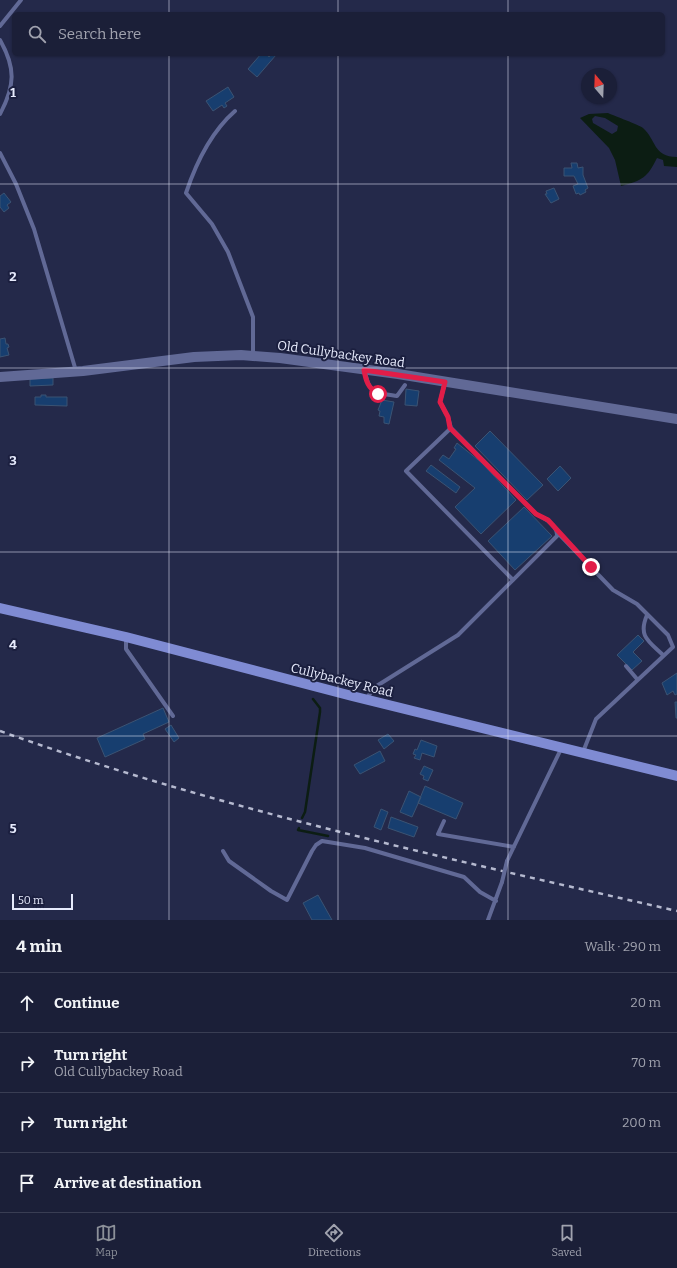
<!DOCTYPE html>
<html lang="en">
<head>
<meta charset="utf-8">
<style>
	:root { --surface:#1b1f38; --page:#282c43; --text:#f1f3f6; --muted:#a0a2ae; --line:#393d53; --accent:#8c9099 }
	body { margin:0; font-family:Bitter,serif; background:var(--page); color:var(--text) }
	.compass { position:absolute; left:581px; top:68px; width:36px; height:36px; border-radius:50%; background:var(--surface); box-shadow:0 1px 3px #0004; rotate:341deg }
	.scale { position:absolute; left:12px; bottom:10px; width:61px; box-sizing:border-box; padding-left:4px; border:2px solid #e6eafc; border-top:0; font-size:11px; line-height:14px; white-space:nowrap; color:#e6eafc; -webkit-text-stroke:3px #1b1f3f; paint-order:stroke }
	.stop { position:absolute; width:12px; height:12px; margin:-9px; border:3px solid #e11d48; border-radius:50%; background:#fff }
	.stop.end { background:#e11d48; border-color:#fff; box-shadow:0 1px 4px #0008 }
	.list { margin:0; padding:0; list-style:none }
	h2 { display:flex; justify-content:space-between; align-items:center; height:52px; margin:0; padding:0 16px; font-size:17px }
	h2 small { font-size:13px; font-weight:400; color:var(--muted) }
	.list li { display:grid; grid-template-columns:26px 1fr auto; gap:12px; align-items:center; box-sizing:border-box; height:60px; padding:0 16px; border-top:1px solid var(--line) }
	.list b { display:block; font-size:15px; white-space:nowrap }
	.list p { margin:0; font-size:13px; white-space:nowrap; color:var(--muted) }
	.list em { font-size:13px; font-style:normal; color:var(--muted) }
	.icon { flex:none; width:22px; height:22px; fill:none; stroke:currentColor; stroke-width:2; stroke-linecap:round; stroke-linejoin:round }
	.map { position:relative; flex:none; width:677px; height:920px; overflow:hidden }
	.search { position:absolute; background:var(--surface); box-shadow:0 1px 3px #0004; left:12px; right:12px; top:12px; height:44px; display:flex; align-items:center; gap:10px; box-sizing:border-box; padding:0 14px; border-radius:6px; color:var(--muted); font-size:15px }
	.sheet { height:292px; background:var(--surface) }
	nav { display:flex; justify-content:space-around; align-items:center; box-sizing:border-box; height:56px; border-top:1px solid var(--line); background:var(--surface); font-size:11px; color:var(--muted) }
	nav a { display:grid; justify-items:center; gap:2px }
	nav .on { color:var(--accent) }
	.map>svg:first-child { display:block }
	.water { fill:#0c1d13; fill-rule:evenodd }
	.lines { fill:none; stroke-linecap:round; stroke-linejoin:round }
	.stream { stroke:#0c1d13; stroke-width:2.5 }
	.building { fill:#173e6f; stroke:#3b5373 }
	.path { stroke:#8d91aa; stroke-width:1.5; stroke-dasharray:2 2; stroke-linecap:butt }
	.service { stroke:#616996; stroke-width:4 }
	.tertiary { stroke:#616996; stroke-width:10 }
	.secondary { stroke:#7f8bd3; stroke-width:10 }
	.rail { stroke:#b5b9cf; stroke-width:2.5; stroke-dasharray:5 5; stroke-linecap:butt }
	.service-bridge { stroke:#616996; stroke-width:4 }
	.route { stroke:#e11d48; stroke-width:5 }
	.grid { fill:none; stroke:#e6eafc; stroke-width:1; stroke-opacity:0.55 }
	.labels { text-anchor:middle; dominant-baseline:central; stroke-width:4; stroke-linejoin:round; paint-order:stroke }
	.street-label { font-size:13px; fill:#e6eafc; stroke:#1b1f3f }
	.grid-label { font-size:13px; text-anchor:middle; font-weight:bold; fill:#e6eafc; stroke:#1b1f3f; stroke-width:4; stroke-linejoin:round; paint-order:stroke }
</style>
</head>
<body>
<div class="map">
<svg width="677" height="920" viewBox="0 0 677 920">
	<rect width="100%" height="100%" fill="#24294a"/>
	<!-- water -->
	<path class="water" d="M608 113C615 116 639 125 643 128 656 139 653 157 677 157V167L664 166 663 160 657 158C647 178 643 180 621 186L615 160 609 148 580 118 589 114ZM595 116 605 118 618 126 617 131 612 134 593 123 592 119Z"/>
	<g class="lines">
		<!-- stream -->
		<path class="stream" d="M302 818 305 812 320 712V708L313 699
			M299 828 298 830 328 836"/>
	</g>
	<!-- building -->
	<path class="building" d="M261 54H266L269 57 272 54 276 55 257 77 248 69Z
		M228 87 234 97 225 103 227 106 224 108 222 105 213 111 206 101Z
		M571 163H577L578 168 583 167V175L588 188 585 190 586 192 580 195 579 193 576 194 573 186 578 184 574 176H564V168H572Z
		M554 188 559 199 551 203 545 194H547L546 191Z
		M4 193 11 202 7 205 9 208 4 212 0 207V196Z
		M5 338 6 344H8L9 347 7 348 9 355 0 357V339Z
		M53 378V385L30 386V379Z
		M406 389 419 391 417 406 405 405Z
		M41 395H46V397H67V406L35 405V397H41Z
		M382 400 394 402 389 424 384 423V417L379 416 380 411 378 410Z
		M490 431 543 485 527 500 475 446Z
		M457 443 482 463 516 500 481 534 455 507 475 488 439 460 443 455 449 459 456 449 454 448Z
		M431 465 460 487 456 493 426 471Z
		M560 466 571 478 558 491 547 479Z
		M524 507 552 536 515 570 488 541Z
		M638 635 644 641 633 652 642 661 632 670 617 655Z
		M677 673V694L675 695 673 691 667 695 662 683Z
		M675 702H677V718H676Z
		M163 708 169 722 143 734 145 739 105 757 97 738Z
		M171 725 179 738 174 742 165 729Z
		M388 734 394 741 384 749 378 740Z
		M421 740 437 746 434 757 422 753 420 760 414 758 416 755 413 754 415 749 417 750Z
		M380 751 385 761 360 774 354 765Z
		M424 766 433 770 428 781 423 779 424 776 420 774Z
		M425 786 463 803 456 819 418 803Z
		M409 791 421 797 412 817 400 812Z
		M381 809 388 812 381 830 374 827Z
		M391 817 418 827 414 837 388 828Z
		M318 895 332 920H312L303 903Z"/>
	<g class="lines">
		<!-- path -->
		<path class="path" d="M191 54 193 55"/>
		<!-- service -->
		<path class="service" d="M0 26 21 0
			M0 40C16 68 15 86 0 114
			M235 111C211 132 196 163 186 193L212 224 228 252 253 317V355
			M0 153 16 184 34 229 76 371
			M365 370C368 394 376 393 397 396L405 385
			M451 428 406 471 513 580
			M558 533 613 590 637 604 668 635 673 647 596 719 583 752
			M647 615C638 636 648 641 663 655
			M126 638V649L173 716
			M626 666 637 679
			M366 699 375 687 458 635 557 536C558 525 544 518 536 514L451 428 448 417 440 402 445 382
			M444 821 438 834 514 847
			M223 851 229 861 271 891 287 900 312 851 316 845 322 841 365 848 464 877 480 892 496 901
			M507 861 562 747
			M488 920 502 882"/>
		<!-- tertiary -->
		<path class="tertiary" d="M0 377 83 371 194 357 241 355 280 358 398 374 677 419"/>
		<!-- secondary -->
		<path class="secondary" d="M0 608 126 637 352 696 677 776"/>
		<!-- rail -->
		<path class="rail" d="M0 731C219 809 450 859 677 911"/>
		<!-- service-bridge -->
		<path class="service-bridge" d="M502 882 507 861"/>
	</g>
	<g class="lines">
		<!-- route -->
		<path class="route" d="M378 394C368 388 366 381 364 370L445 382 440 402 448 417 450 428 536 514 548 520 591 567"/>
	</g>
	<!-- grid -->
	<path class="grid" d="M169 0V14M338 0V14M508 0V14M169 54V920M338 54V920M508 54V920M0 184H677M0 368H677M0 552H677M0 736H677"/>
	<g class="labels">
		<!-- street labels -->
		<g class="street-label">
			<text transform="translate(341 354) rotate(8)">Old Cullybackey Road</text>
			<text transform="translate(342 680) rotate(14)">Cullybackey Road</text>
		</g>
	</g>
	<g class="grid-label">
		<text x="13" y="97">1</text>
		<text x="13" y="281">2</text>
		<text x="13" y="465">3</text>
		<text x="13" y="649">4</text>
		<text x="13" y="833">5</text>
	</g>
</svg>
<svg class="compass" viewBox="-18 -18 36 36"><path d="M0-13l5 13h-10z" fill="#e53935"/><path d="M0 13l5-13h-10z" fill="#a0a2ae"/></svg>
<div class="scale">50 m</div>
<div class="stop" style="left:378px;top:394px"></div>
<div class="stop end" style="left:591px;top:567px"></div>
<div class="search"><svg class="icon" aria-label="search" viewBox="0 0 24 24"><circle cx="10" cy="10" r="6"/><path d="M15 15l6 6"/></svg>Search here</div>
</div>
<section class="sheet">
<h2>4 min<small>Walk · 290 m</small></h2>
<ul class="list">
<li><svg class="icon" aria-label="ahead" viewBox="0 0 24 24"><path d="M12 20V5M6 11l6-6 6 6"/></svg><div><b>Continue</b></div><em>20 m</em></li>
<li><svg class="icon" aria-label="right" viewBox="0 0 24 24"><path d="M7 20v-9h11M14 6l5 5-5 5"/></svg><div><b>Turn right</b><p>Old Cullybackey Road</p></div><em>70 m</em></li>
<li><svg class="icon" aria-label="right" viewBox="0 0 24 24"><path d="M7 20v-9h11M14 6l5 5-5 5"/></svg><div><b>Turn right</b></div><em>200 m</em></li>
<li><svg class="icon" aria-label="arrive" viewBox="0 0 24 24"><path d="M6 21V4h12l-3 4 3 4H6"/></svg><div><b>Arrive at destination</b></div></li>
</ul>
</section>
<nav>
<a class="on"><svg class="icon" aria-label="map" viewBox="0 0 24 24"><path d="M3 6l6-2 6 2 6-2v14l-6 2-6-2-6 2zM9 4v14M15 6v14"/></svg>Map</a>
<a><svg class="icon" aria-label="directions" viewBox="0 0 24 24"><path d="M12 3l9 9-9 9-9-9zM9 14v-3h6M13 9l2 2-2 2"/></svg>Directions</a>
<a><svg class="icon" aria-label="saved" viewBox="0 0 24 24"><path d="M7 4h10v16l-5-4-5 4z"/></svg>Saved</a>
</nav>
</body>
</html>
